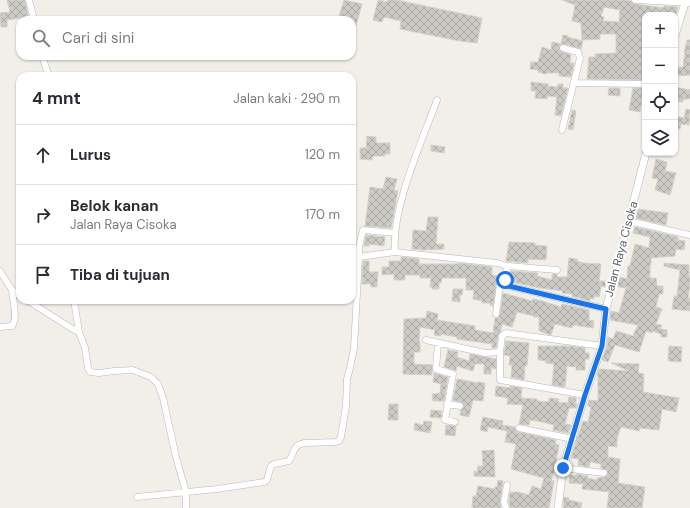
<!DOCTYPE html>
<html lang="id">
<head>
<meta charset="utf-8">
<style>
	:root { --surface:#fff; --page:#f7f7f7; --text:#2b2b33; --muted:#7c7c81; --line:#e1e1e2 }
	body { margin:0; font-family:"DM Sans",sans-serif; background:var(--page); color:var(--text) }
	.controls { position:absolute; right:12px; top:12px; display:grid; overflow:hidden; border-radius:8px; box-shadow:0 1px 3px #0004 }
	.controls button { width:36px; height:36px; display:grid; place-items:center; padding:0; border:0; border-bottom:1px solid var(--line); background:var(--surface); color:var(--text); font:20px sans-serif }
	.stop { position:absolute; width:12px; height:12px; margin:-9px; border:3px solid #1a73e8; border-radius:50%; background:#fff }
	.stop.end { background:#1a73e8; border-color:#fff; box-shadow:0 1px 4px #0008 }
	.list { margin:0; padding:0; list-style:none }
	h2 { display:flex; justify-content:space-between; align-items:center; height:52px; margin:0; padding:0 16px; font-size:17px }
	h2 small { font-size:13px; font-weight:400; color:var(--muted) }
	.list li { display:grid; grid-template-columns:26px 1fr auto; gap:12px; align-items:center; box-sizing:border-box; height:60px; padding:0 16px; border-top:1px solid var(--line) }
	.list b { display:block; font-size:15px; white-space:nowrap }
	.list p { margin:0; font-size:13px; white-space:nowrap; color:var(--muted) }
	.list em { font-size:13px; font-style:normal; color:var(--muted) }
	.icon { flex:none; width:22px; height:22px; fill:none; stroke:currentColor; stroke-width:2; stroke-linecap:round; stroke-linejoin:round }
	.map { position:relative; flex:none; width:690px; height:508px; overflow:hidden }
	.search { position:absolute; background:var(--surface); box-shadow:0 1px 3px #0004; left:16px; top:16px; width:340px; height:44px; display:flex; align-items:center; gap:10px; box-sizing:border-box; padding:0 14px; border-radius:12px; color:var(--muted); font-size:15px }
	.panel { position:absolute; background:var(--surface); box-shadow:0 1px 3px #0004; left:16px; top:72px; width:340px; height:232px; border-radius:12px }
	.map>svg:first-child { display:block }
	.building { fill:url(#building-cross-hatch); stroke:#d6d1c6; fill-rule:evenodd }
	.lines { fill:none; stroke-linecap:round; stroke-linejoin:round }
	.minor-casing { stroke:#b5b8bc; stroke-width:7 }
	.tertiary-casing { stroke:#b5b8bc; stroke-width:8 }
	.minor { stroke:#fff; stroke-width:6 }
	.tertiary { stroke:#fff; stroke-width:7 }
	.route { stroke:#1a73e8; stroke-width:5 }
	.labels { text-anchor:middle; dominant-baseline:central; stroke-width:4; stroke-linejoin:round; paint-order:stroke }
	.street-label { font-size:12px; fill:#5f6368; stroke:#fff }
</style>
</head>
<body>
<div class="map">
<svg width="690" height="508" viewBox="0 0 690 508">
	<defs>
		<pattern id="building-cross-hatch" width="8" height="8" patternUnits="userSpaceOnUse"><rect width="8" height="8" fill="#cccac5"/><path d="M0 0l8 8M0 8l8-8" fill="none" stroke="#a9a8a4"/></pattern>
	</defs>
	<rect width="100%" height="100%" fill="#f1efe8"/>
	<!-- building -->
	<path class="building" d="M7 0H25L29 20H22L21 18 7 20V27H1L0 13 10 12Z
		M344 0 362 4 354 33 352 32V20H338Z
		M378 0 387 2 388 0H397L482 18 477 43 460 41 400 29 401 21 384 17 382 22 373 20Z
		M562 0H623L631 1 635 4 664 8V6L678 7 676 14 662 13 661 15H645V80L587 79 589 57H595V54L616 53V34H600V39L582 40 581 23 572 21 575 5ZM604 7 620 10 619 22 603 21 604 17 601 16Z
		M563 35 568 36V37L583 41 581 49 564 44 559 46 560 51 571 55 570 63H574L571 77 559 76V73H547L546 74 538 72V70L530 69 531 62H538L542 47 551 50 552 42 561 44Z
		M687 40H690V75L675 76V67H683L685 52H684Z
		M531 82 548 84V86L558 87V84H563V88H568L561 116 555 115 557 97 547 96V99L535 98 536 91H531Z
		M675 87 690 90V99H683V102L675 101Z
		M609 88H620V96L608 95Z
		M633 88H644L640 112 629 110Z
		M686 109 690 110 689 125 681 124 680 129 675 128V116L684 118Z
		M572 110 576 111 573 130 568 129Z
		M367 136 376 137V143H390V154H385V156H373L372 160 360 159V148H366Z
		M431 145 445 147 444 153 431 151Z
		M656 159 667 162 665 171 676 173 670 195 655 190 658 179 652 178Z
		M386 177 397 179 394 190 398 191 391 228 365 226 370 187 383 189Z
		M637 209 668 213 666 225 635 218Z
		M428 217H438L436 244H444V249L422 250 412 249 413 230 426 231Z
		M635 227 678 237V240L685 241 684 250 676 249 675 256 651 258V265L650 264V278H656L657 286H663V294H659L656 307 662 309 656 324 662 325 660 329 667 330V337H661V334L652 331V333L646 331 639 352 615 345 608 362 602 360 607 347 608 337 613 339 616 331 633 336 638 325 610 320 611 311 619 313 626 288 619 287V286H617L619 277 627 279 628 266H630L635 244 649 248 650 237 633 233Z
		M366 235 385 237 384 246 369 244V246H364Z
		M509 242 535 243V245L547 246 546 260 528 259V263L506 261Z
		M401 257 419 259V264H458V263L492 267V275L497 276 493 306 490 305V303H482V301L473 299 474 290H466V278H442L441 283H439V289H432V287H430L431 278H420V275H405V280H394V274L382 275V267H389V261H401Z
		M569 258 577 259V261L583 263 601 264 599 281H606L605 287 601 286 599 297 594 296V299L590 298V301L572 296 573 294 562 293 563 291 540 288 512 282V281L510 280 511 271 538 273 537 276 552 280V274H557V277H567Z
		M363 261H369V272H378L377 287H371V284H362Z
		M664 263 689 265V276H690V285L688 298H690V311L672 309 674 296H677L680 270 664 266Z
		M453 289H463L462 295H460V302L452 301Z
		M503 293 532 301 533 299 542 301 561 307 562 304 589 310V320L594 321 593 328 573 325 572 328 555 324 551 335 539 331V317H533L534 316 517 312 512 327 502 324 501 331 498 335 496 348H492V344L457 339V337L441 334V336L434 335 435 330 420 327 419 342H420V352H414V364L432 365V375L403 374 404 319 426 318 427 311 438 314 437 320 475 326V330L493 333 495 318H498L500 315Z
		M506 341 529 343 527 366H525L524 380 511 377 512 365H509L510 356 504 355Z
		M538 346H569L585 348V353H589V359H585V370H576V367L567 366 565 387 552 385 554 364 546 363V361L538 360Z
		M669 346 682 347 681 362 668 361Z
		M448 350 458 352 457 357 469 361 470 354 496 359V369L491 368V374H484V364H475L473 371 457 366 456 371 444 367Z
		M611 363 639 364 638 373 644 374 643 392 679 398 676 412 662 409 659 430 640 428 639 431 621 427 617 439V447L608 446V457L620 459 618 483 645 487 642 508H607L609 492 582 489 583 484 569 483 570 475 575 476 576 474 588 476 587 478 597 480V478L605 477 608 474 607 470 601 468V464L590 462 589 467 578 465 579 459 571 458 583 421 588 422 591 407 588 406 589 400 598 401V375H597L599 369 629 371Z
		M434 373 448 377 444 401H433L432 394 440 393 441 384 433 382Z
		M457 379 478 383V382L485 383 483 401 473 400 469 417 460 415 461 410 464 407 463 403 453 400Z
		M496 386 510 388V386L522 388 521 398 537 399V401L549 402V398L559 399 558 402 568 403 569 397 576 398V402H574V403L577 404 576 408H569L565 424 571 425 568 433 553 430 554 425 542 422 530 420 529 425 519 424 523 405 507 404 508 398 495 396Z
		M389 404H398V420H388Z
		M431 410 442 411 441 418 430 417Z
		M483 417 503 421 502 425 515 427 516 431 518 432 556 440 555 444 559 445 556 462H557L551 481H554L549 508H510L509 502 510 492H518L529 495 532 486 541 489 544 478 511 469 516 444 505 442 507 431 488 427 487 432 480 430Z
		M424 421 432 422 430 433 414 430 415 423 423 425Z
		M446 425 456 426 455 436 445 435Z
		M494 450 495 477 474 476V471L477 472 478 466H483L482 451Z
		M498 480 503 481 500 501 501 508H472L473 496H476L478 486 495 489V487H497Z
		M564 497 569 498V500L582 503 581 508H563Z"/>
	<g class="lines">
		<!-- minor casing -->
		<g class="minor-casing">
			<path id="minor" d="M29 0 34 20
				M635 0 690 3
				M42 56 49 76
				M574 83 645 84
				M562 130 580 58 578 52 563 48
				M629 221 690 235
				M395 252C391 209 422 141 437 100
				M359 257V247L363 230 395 233
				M507 266 557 270
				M0 271 12 290 20 296
				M27 300 71 328 79 332
				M74 300 79 332 85 348 88 368 90 372 99 373 114 371 133 370 151 377 158 384 163 398 176 457 186 492V508
				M496 314 500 284
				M0 327 12 326C18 318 13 301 12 290
				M426 340 485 353 500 352 502 336 506 333 602 346
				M438 343 436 369 453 374 445 420 455 422
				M500 352V380L585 395
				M447 404 460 406
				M519 428 573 439
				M563 468 604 473
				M137 497 217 489 264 482 267 480 271 466 274 464 289 461C295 452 292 446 304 443L335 442 339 441 341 437 346 406 347 379 350 368 354 348 359 257 395 252 497 263 507 266 505 280 500 284 606 309
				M506 508 504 502 507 485"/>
		</g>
		<!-- tertiary casing -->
		<g class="tertiary-casing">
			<path id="tertiary" d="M675 35 686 0
				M558 508 563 468 585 395 602 346 606 309 646 153"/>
		</g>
		<!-- minor -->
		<use href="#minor" class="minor"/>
		<!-- tertiary -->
		<use href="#tertiary" class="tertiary"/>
	</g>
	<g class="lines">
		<!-- route -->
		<path class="route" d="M505 280 500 284 606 309 602 346 585 395 563 468"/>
	</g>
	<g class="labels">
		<!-- street labels -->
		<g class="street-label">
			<text transform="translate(621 249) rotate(-75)">Jalan Raya Cisoka</text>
		</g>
	</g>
</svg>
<div class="controls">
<button>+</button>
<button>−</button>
<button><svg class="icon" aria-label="locate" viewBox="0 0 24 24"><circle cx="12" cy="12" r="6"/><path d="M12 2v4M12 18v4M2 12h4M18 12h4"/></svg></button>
<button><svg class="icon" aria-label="layers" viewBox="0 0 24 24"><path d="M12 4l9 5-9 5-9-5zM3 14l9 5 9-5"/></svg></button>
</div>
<div class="stop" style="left:505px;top:280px"></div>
<div class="stop end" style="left:563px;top:468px"></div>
<div class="search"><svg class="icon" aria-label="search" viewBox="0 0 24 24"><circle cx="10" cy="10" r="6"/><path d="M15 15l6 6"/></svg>Cari di sini</div>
<section class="panel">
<h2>4 mnt<small>Jalan kaki · 290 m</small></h2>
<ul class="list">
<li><svg class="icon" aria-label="ahead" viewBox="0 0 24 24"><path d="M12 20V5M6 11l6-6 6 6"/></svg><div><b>Lurus</b></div><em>120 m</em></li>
<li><svg class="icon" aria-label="right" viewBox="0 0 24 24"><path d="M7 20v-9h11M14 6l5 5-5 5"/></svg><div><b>Belok kanan</b><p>Jalan Raya Cisoka</p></div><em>170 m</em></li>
<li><svg class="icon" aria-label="arrive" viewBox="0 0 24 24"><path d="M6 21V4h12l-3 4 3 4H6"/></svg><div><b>Tiba di tujuan</b></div></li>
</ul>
</section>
</div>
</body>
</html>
